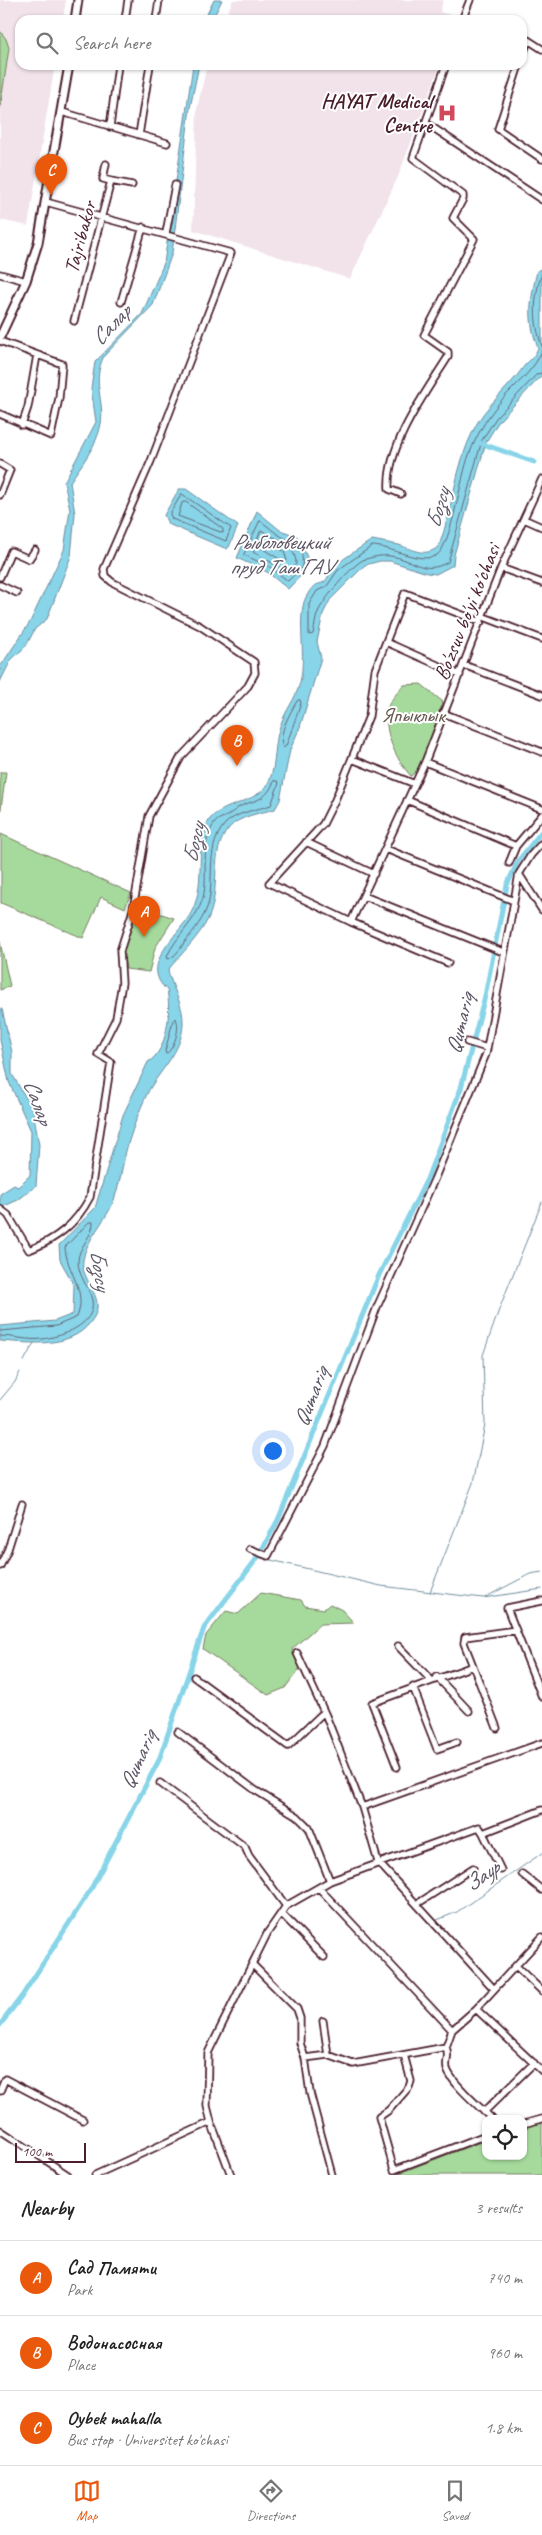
<!DOCTYPE html>
<html lang="en">
<head>
<meta charset="utf-8">
<style>
	:root { --surface:#fff; --page:#f2f2f2; --text:#222; --muted:#767676; --line:#e0e0e0; --accent:#ea580c }
	body { margin:0; font-family:Caveat,sans-serif; background:var(--page); color:var(--text) }
	.controls { position:absolute; right:15px; bottom:15px; display:grid; overflow:hidden; border-radius:10px; box-shadow:0 1px 4px #0004 }
	.controls button { width:45px; height:45px; display:grid; place-items:center; padding:0; border:0; border-bottom:1px solid var(--line); background:var(--surface); color:var(--text); font:25px sans-serif }
	.scale { position:absolute; left:15px; bottom:12px; width:71px; box-sizing:border-box; padding-left:5px; border:2px solid #4a1f2b; border-top:0; font-size:14px; line-height:18px; white-space:nowrap; color:#4a1f2b; -webkit-text-stroke:4px #fff; paint-order:stroke }
	.you { position:absolute; left:272px; top:1450px; width:18px; height:18px; margin:-12px; border:4px solid #fff; border-radius:50%; background:#1a73e8; box-shadow:0 0 0 8px #1a73e833 }
	.badge { display:grid; place-items:center; width:32px; height:32px; border-radius:50%; background:var(--accent); color:#fff; font-size:16px; font-weight:700 }
	.pin { position:absolute; translate:-50% -41px; filter:drop-shadow(0 1px 2px #0008) }
	.pin::after { content:''; position:absolute; top:26px; width:18px; height:15px; background:inherit; clip-path:polygon(0 0,100% 0,50% 100%) }
	.list { margin:0; padding:0; list-style:none }
	h2 { display:flex; justify-content:space-between; align-items:center; height:65px; margin:0; padding:0 20px; font-size:21px }
	h2 small { font-size:16px; font-weight:400; color:var(--muted) }
	.list li { display:grid; grid-template-columns:32px 1fr auto; gap:15px; align-items:center; box-sizing:border-box; height:75px; padding:0 20px; border-top:1px solid var(--line) }
	.list b { display:block; font-size:19px; white-space:nowrap }
	.list p { margin:0; font-size:16px; white-space:nowrap; color:var(--muted) }
	.list em { font-size:16px; font-style:normal; color:var(--muted) }
	.icon { flex:none; width:28px; height:28px; fill:none; stroke:currentColor; stroke-width:2; stroke-linecap:round; stroke-linejoin:round }
	.map { position:relative; flex:none; width:542px; height:2175px; overflow:hidden }
	.search { position:absolute; background:var(--surface); box-shadow:0 1px 4px #0004; left:15px; right:15px; top:15px; height:55px; display:flex; align-items:center; gap:12px; box-sizing:border-box; padding:0 18px; border-radius:15px; color:var(--muted); font-size:19px }
	.sheet { height:290px; background:var(--surface) }
	nav { display:flex; justify-content:space-around; align-items:center; box-sizing:border-box; height:70px; border-top:1px solid var(--line); background:var(--surface); font-size:14px; color:var(--muted) }
	nav a { display:grid; justify-items:center; gap:2px }
	nav .on { color:var(--accent) }
	.map>svg:first-child { display:block }
	.built { fill:#f2e3eb }
	.green { fill:#a6da9c; stroke:#787c64 }
	.water { fill:#88d4e8; stroke:#6f8c9c }
	.lines { fill:none; stroke-linecap:round; stroke-linejoin:round }
	.shore { stroke:#636777; stroke-width:1 }
	.stream { stroke:#6f8c9c; stroke-width:1 }
	.canal { stroke:#88d4e8; stroke-width:5 }
	.minor-casing { stroke:#4a1f2b; stroke-width:9 }
	.major-casing { stroke:#4a1f2b; stroke-width:11 }
	.minor { stroke:#fff; stroke-width:5.5 }
	.major { stroke:#fff; stroke-width:7 }
	.labels { text-anchor:middle; dominant-baseline:central; stroke-width:4; stroke-linejoin:round; paint-order:stroke }
	.poi-label { font-size:21px; font-weight:bold; fill:#4a1f2b; stroke:#fff; text-anchor:end }
	.street-label { font-size:21px; fill:#4a1f2b; stroke:#fff }
	.park-label { font-size:21px; fill:#66574d; stroke:#fff }
	.water-label { font-size:22px; font-style:italic; fill:#5d5564; stroke:#fff }
</style>
</head>
<body>
<div class="map">
<svg width="542" height="2175" viewBox="0 0 542 2175">
	<rect width="100%" height="100%" fill="#fff"/>
	<filter id="ink" filterUnits="userSpaceOnUse"><feTurbulence type="fractalNoise" baseFrequency=".02" numOctaves="2"/><feDisplacementMap in="SourceGraphic" scale="10" xChannelSelector="R" yChannelSelector="G"/><feConvolveMatrix kernelMatrix="1 2 1 2 8 2 1 2 1" color-interpolation-filters="sRGB"/></filter>
	<g filter="url(#ink)">
		<!-- built -->
		<path class="built" d="M0 0H66L63 20H20V65H55L28 226 0 220Z
			M233 0H443L440 12 457 17 456 20H224Z
			M207 65H440L398 177 350 279 193 230 197 109Z"/>
		<!-- green -->
		<path class="green" d="M0 31 6 39 9 48 0 109Z
			M421 684 443 702 421 766 411 776C396 760 382 730 388 707 390 700 399 691 404 685Z
			M0 772H6L0 816Z
			M1 834 131 893 125 908 101 897 83 938 1 903Z
			M137 906 174 918 155 948 149 972 126 969 122 950Z
			M0 942 10 986 0 990Z
			M261 1593 301 1600 305 1606 324 1609 330 1604 342 1610 354 1623 320 1624 292 1649 300 1668 285 1688 268 1695 203 1649 206 1635 226 1611 238 1614Z
			M542 2122V2175H400L402 2172 486 2140V2156H523V2128Z"/>
		<!-- water -->
		<path class="water" d="M214 0H222L212 20H204Z
			M193 65H199L190 108 172 253 166 270 153 305 104 356C91 382 105 400 101 424 97 446 81 465 70 482L75 514 71 556 47 619 35 629 26 646 11 660 0 682V667L30 622 64 550 70 509 64 482 96 422 91 388 95 362 142 314 164 263Z
			M542 268V375L499 421 486 442 454 555 453 565 436 574 427 573 390 561H380L365 565 330 600 323 614 317 642 321 658 300 727 290 750 280 800 275 809C261 813 239 816 229 828 208 852 222 890 208 919 199 937 181 954 168 970 172 989 184 1004 183 1024 182 1053 159 1070 147 1094 139 1111 131 1133 126 1151 122 1168 119 1187 113 1203 106 1220 86 1240 83 1260 80 1280 106 1297 94 1317 75 1350 31 1343 0 1341V1326L55 1321 73 1314 74 1285 60 1260 59 1245 95 1208 123 1115 148 1062C168 1051 171 1010 167 990 137 964 181 934 192 911 207 881 193 843 210 819 222 804 257 802 267 785 276 770 274 750 278 733 283 713 292 705 298 689 308 661 297 626 304 602 305 598 311 588 314 586 317 584 321 584 324 582 329 578 330 570 335 566 345 557 360 548 372 540 381 542 390 543 399 545 414 550 426 558 439 546 453 508 455 466 474 429 485 406 508 389 522 369 528 360 533 360 538 348 527 319 530 301 537 271Z
			M179 489H186L238 526 229 547 227 549 168 524 164 515Z
			M257 511 280 530 297 536 307 557 306 570 288 589 267 572 237 558Z
			M0 1009H2L12 1052V1074L33 1110 39 1145 36 1186 18 1200 0 1208V1194L14 1185 18 1187 30 1175 31 1131 9 1082 0 1040Z"/>
		<g class="lines">
			<!-- shore -->
			<path class="shore" d="M542 274C533 297 533 322 542 346
				M542 351C535 368 520 381 507 394 490 413 478 431 469 455 461 475 451 546 437 555 421 565 390 546 372 546L338 570 327 586 317 591 309 604V635L313 634C315 627 315 618 318 612 324 599 351 566 363 560 371 557 382 555 390 556 414 559 423 576 448 562L482 440 496 418 537 374 542 373
				M182 494 231 528 226 541 172 519 170 514Z
				M186 502 223 529V533L178 516 182 503Z
				M260 521C266 524 270 529 276 533 290 543 305 542 302 567L288 581 270 567 244 555Z
				M263 531C276 540 296 544 296 564L288 572 253 552 260 532Z
				M264 543 284 551 287 561 284 562 263 549Z
				M300 700 301 703 286 746 283 748C277 735 290 713 297 701Z
				M274 781H277L279 783 271 805C257 810 236 812 225 824 206 846 214 875 209 901 205 918 194 930 184 943 180 949 175 957 168 959L167 956C177 935 196 921 203 898 209 874 199 845 214 824 217 819 222 818 227 816 231 813 235 810 239 807 255 799 266 802 274 781Z
				M176 1019C181 1027 174 1049 166 1054L165 1051 173 1021Z
				M0 1331 56 1326 77 1317C88 1290 66 1271 65 1247L89 1222H93C94 1235 78 1247 78 1261 78 1276 89 1287 92 1300 97 1325 60 1337 42 1339 29 1341 13 1336 0 1336"/>
			<!-- stream -->
			<path class="stream" d="M24 1361 34 1343
				M0 1400 15 1382 20 1372
				M258 1557 381 1586 483 1598 542 1589
				M430 1592 473 1483 485 1425 483 1355 500 1307 542 1202
				M486 1597 530 1574 542 1572
				M437 1920 457 1912 542 1853"/>
			<!-- canal -->
			<path class="canal" d="M480 443 534 462
				M0 2025 22 1996 91 1889 159 1760 204 1628 258 1557 278 1520 379 1275 427 1179 461 1088 485 996 507 885 518 861 542 831"/>
			<!-- minor casing -->
			<g class="minor-casing">
				<path id="minor" d="M125 20 128 0
					M156 20 159 0
					M462 20 470 0
					M522 57 528 40 542 49
					M519 65 498 129 542 159
					M62 112 167 143
					M426 123 542 200
					M110 127 118 65
					M139 135 150 65
					M106 164 103 179 111 181
					M166 233 175 185
					M0 274 26 281
					M121 302 143 227
					M74 321 111 181 132 185
					M0 341 62 364 59 398 51 436 0 414
					M22 425 28 407 37 355
					M0 464 10 470 0 495
					M401 494 389 489C386 446 426 392 448 357V352L424 335 474 239 453 218 463 199V195L413 158 446 65
					M524 519 542 527
					M501 568 542 583
					M0 577 11 551 29 559 35 550
					M0 585 17 593
					M484 617 542 639
					M386 642 460 675
					M464 665 542 695
					M443 713 542 752
					M352 759 415 784
					M425 762 542 809
					M407 800 516 846
					M306 842 374 874
					M386 849 514 901
					M509 863 516 846 542 815
					M519 874 542 910
					M364 896 503 952
					M351 922 425 762 501 568 542 479
					M448 963 351 922 269 883 323 824 335 800 369 716 375 670 405 593 481 622
					M467 1042 487 1048
					M0 1209 8 1215 29 1250C57 1239 76 1224 90 1197L111 1062 98 1054 116 1018 122 983 120 951 133 910 149 816 181 757 248 686 255 673 254 662 200 626 112 582 105 576 104 569 151 461 231 253 46 202
					M250 1549 268 1556 325 1446 377 1307 434 1180 486 1054 519 874 531 855 542 843
					M0 1566 8 1549 22 1504
					M542 1601 507 1608 542 1697
					M398 1646 431 1680
					M297 1653 326 1716 362 1807 378 1862 494 1989
					M473 1666 497 1728
					M194 1677 288 1746 324 1712
					M437 1677 469 1711
					M413 1687 437 1749 457 1742
					M178 1732 255 1790 297 1816 309 1828 330 1881
					M397 1767 372 1703 473 1666 464 1643 465 1637 516 1630
					M160 1783 245 1847 249 1856 286 1906
					M362 1807 542 1743
					M501 1870 483 1833 542 1810
					M522 1874 542 1890
					M319 1888 452 2030
					M417 1904 473 1868
					M281 1913 324 1957
					M253 1965 297 2009 300 2018V2043L305 2058 310 2093 332 2175
					M516 1966 542 1991
					M476 2009 542 2071
					M323 2021 328 2055
					M446 2047C450 2056 445 2061 447 2069 451 2083 481 2108 492 2119
					M404 2055 411 2081 409 2087 389 2110 379 2117 394 2170 486 2135
					M305 2058 328 2055 353 2064 446 2047 452 2030 476 2009 542 1937
					M0 2091 5 2079 83 2120
					M484 2112 534 2063
					M523 2124 542 2119
					M0 2130 68 2175
					M95 2175 211 2122
					M231 2175 211 2122 207 2106 208 2053 268 1932 286 1906 330 1881 479 1827 483 1833"/>
			</g>
			<!-- major casing -->
			<g class="major-casing">
				<path id="major" d="M75 20 78 0
					M0 337 26 281 38 243 69 65"/>
			</g>
			<!-- minor -->
			<use href="#minor" class="minor"/>
			<!-- major -->
			<use href="#major" class="major"/>
		</g>
	</g>
	<!-- icons -->
	<defs>
		<g id="hospital-bare" transform="scale(1.5)"><path d="M-5-5h3v3.5h4V-5h3V5h-3V1.5h-4V5h-3Z" fill="#d1495b" stroke="#fff" stroke-width="2.5" paint-order="stroke"/></g>
	</defs>
	<g fill-rule="evenodd">
		<use href="#hospital-bare" x="447" y="113"/>
	</g>
	<g class="labels">
		<!-- poi labels -->
		<g class="poi-label">
			<text x="432" y="101">HAYAT Medical<tspan x="432" dy="24">Centre</tspan></text>
		</g>
		<!-- street labels -->
		<g class="street-label">
			<text transform="translate(80 237) rotate(-75)">Tajribakor</text>
			<text transform="translate(467 612) rotate(-68)">Bo'zsuv bo'yi ko'chasi</text>
		</g>
		<!-- park labels -->
		<g class="park-label">
			<text x="413" y="715">Япыклык</text>
		</g>
		<!-- water labels -->
		<g class="water-label">
			<text transform="translate(111 325) rotate(-46)">Салар</text>
			<text transform="translate(438 508) rotate(-74)">Бозсу</text>
			<text x="281" y="542">Рыболовецкий<tspan x="281" dy="25">пруд ТашГАУ</tspan></text>
			<text transform="translate(194 843) rotate(-78)">Бозсу</text>
			<text transform="translate(460 1024) rotate(-76)">Qumariq</text>
			<text transform="translate(38 1102) rotate(70)">Салар</text>
			<text transform="translate(100 1270) rotate(81)">Бозсу</text>
			<text transform="translate(311 1397) rotate(-68)">Qumariq</text>
			<text transform="translate(138 1760) rotate(-66)">Qumariq</text>
			<text transform="translate(482 1876) rotate(-35)">Заур</text>
		</g>
	</g>
</svg>
<div class="controls">
<button><svg class="icon" aria-label="locate" viewBox="0 0 24 24"><circle cx="12" cy="12" r="6"/><path d="M12 2v4M12 18v4M2 12h4M18 12h4"/></svg></button>
</div>
<div class="scale">100 m</div>
<div class="you"></div>
<div class="pin badge" style="left:144px;top:937px">A</div>
<div class="pin badge" style="left:237px;top:766px">B</div>
<div class="pin badge" style="left:51px;top:195px">C</div>
<div class="search"><svg class="icon" aria-label="search" viewBox="0 0 24 24"><circle cx="10" cy="10" r="6"/><path d="M15 15l6 6"/></svg>Search here</div>
</div>
<section class="sheet">
<h2>Nearby<small>3 results</small></h2>
<ul class="list">
<li><span class="badge">A</span><div><b>Сад Памяти</b><p>Park</p></div><em>740 m</em></li>
<li><span class="badge">B</span><div><b>Водонасосная</b><p>Place</p></div><em>960 m</em></li>
<li><span class="badge">C</span><div><b>Oybek mahalla</b><p>Bus stop · Universitet ko'chasi</p></div><em>1.8 km</em></li>
</ul>
</section>
<nav>
<a class="on"><svg class="icon" aria-label="map" viewBox="0 0 24 24"><path d="M3 6l6-2 6 2 6-2v14l-6 2-6-2-6 2zM9 4v14M15 6v14"/></svg>Map</a>
<a><svg class="icon" aria-label="directions" viewBox="0 0 24 24"><path d="M12 3l9 9-9 9-9-9zM9 14v-3h6M13 9l2 2-2 2"/></svg>Directions</a>
<a><svg class="icon" aria-label="saved" viewBox="0 0 24 24"><path d="M7 4h10v16l-5-4-5 4z"/></svg>Saved</a>
</nav>
</body>
</html>
